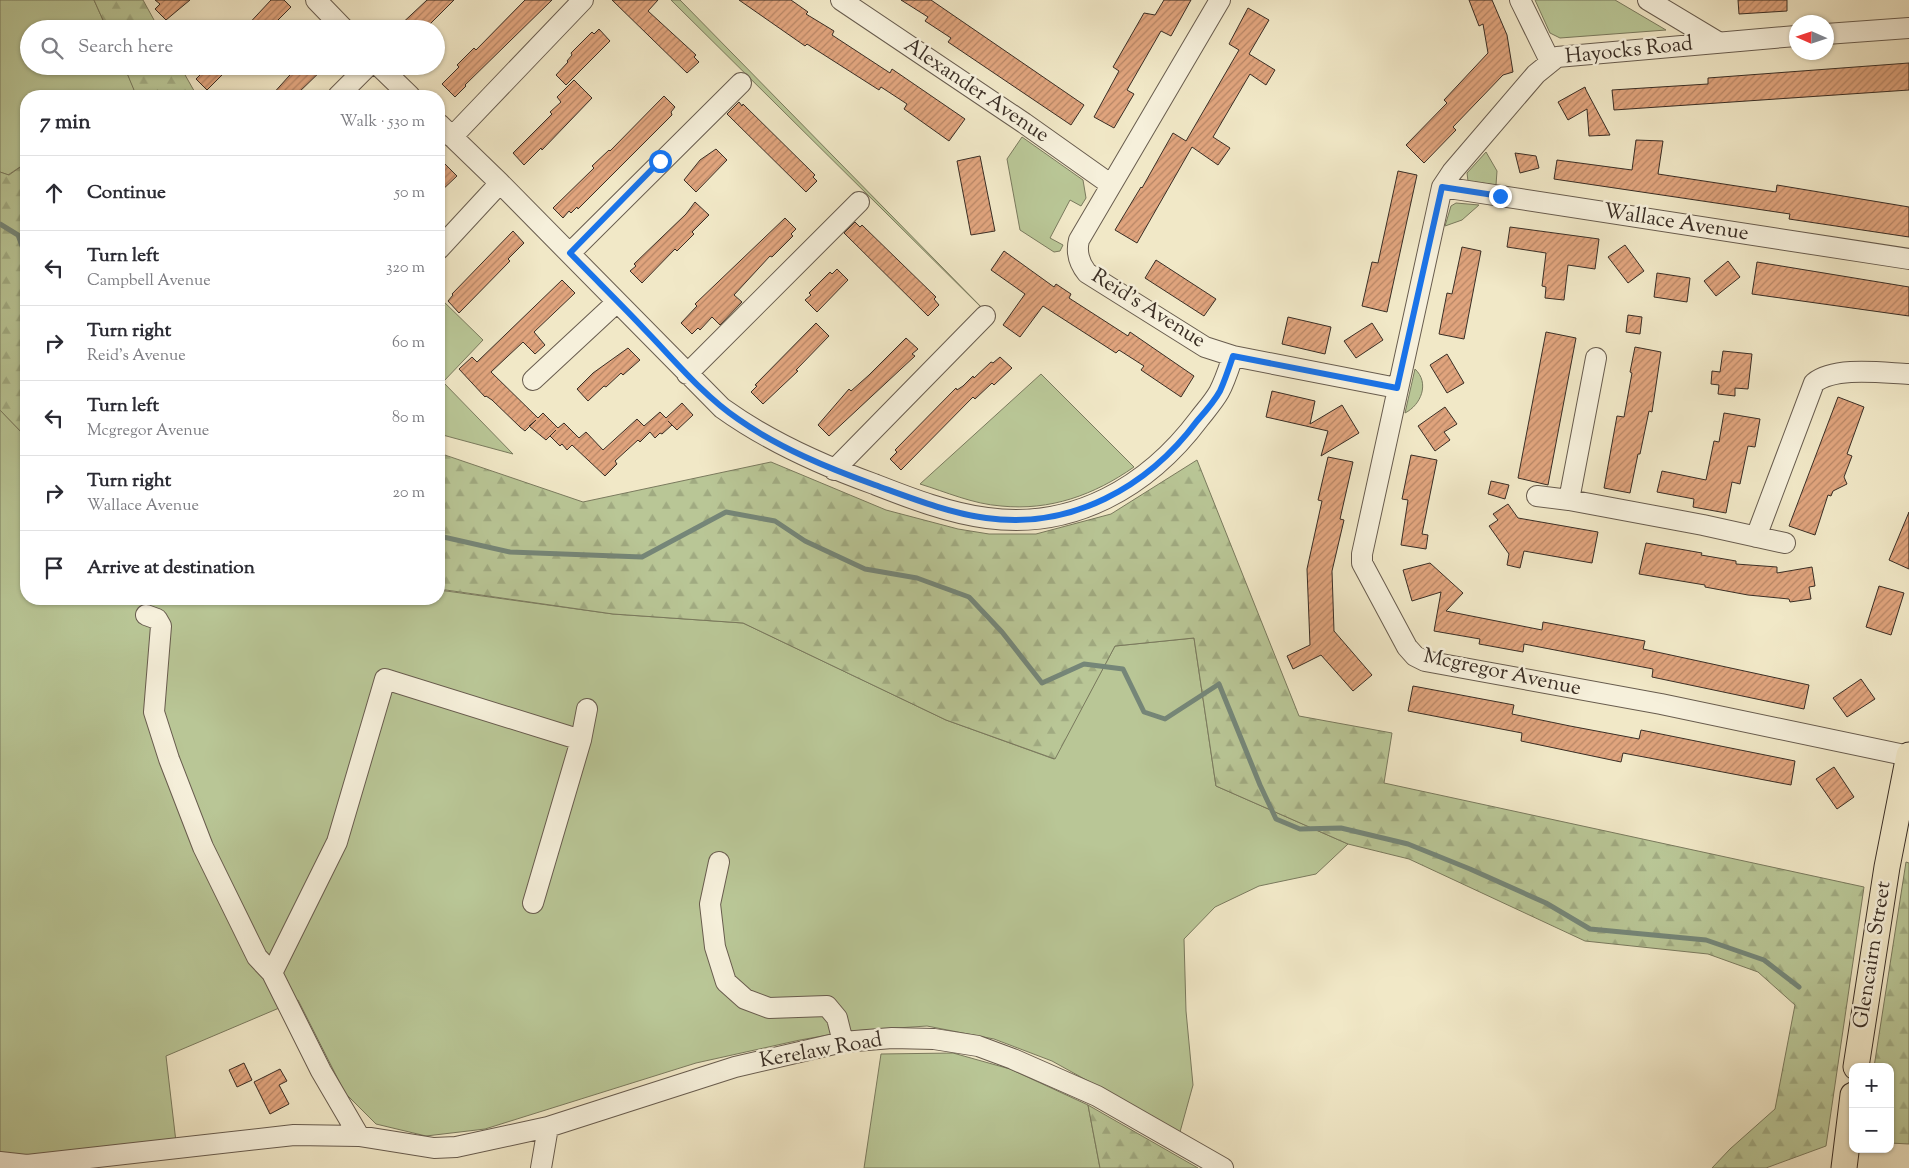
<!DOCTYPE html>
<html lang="en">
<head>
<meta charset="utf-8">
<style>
	:root { --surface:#fff; --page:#f7f7f7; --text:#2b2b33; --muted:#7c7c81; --line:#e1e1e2 }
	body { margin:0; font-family:"Sorts Mill Goudy",serif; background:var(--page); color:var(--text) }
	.controls { position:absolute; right:15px; bottom:15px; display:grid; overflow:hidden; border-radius:10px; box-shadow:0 1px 4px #0004 }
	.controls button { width:45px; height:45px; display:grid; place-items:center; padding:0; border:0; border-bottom:1px solid var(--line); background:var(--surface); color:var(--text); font:25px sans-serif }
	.compass { position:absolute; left:1789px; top:15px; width:45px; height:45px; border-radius:50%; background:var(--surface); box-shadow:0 1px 4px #0004; rotate:273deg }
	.stop { position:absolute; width:15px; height:15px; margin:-11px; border:4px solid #1a73e8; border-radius:50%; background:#fff }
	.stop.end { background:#1a73e8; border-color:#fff; box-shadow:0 1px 5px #0008 }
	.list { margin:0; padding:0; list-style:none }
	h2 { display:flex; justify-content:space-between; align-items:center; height:65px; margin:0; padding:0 20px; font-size:21px }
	h2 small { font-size:16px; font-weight:400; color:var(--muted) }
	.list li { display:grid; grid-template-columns:32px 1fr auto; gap:15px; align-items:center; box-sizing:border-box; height:75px; padding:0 20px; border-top:1px solid var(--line) }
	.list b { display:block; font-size:19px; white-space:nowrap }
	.list p { margin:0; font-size:16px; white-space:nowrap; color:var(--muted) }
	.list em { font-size:16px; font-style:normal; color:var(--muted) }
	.icon { flex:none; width:28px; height:28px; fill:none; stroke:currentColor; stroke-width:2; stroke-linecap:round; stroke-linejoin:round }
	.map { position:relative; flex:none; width:1909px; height:1168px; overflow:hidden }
	.search { position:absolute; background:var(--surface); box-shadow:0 1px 4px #0004; left:20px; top:20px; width:425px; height:55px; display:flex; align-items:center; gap:12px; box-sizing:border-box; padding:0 18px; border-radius:28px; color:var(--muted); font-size:19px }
	.panel { position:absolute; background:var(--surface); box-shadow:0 1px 4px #0004; left:20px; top:90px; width:425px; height:515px; border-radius:20px }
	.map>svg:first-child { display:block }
	.green { fill:#b9c696; stroke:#7a7a5e }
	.forest { fill:url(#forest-firs); stroke:#7a7a5e }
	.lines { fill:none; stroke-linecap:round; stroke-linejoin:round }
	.stream { stroke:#758678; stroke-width:5 }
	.building { fill:url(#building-hatch); stroke:#3a2e25 }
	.minor-casing { stroke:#685c4e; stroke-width:22 }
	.major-casing { stroke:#3a2e25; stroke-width:27 }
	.minor { stroke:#f6f0db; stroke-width:20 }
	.major { stroke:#f1e8c7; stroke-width:25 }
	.route { stroke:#1a73e8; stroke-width:6 }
	.labels { text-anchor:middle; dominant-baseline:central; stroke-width:5; stroke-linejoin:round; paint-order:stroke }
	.street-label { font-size:21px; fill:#3a2e25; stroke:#f6f0db }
</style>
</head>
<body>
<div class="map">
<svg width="1909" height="1168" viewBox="0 0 1909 1168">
	<defs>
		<pattern id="forest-firs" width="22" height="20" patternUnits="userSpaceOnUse" patternTransform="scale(1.25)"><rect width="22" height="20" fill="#b9c696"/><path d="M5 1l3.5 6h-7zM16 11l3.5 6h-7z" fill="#a0aa81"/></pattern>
		<pattern id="building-hatch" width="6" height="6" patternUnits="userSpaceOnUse" patternTransform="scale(1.25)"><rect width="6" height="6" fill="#e0a47d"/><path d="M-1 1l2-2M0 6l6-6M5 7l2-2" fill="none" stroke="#b78666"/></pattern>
	</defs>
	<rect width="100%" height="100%" fill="#f1e8c7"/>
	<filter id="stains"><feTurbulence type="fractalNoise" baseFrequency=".004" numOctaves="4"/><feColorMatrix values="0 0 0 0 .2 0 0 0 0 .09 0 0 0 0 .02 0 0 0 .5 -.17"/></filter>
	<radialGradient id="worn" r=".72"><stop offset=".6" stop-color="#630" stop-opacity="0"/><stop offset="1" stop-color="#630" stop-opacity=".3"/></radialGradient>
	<!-- green -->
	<path class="green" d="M0 0H94L107 29H29V66H124L135 91 126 96H26V163L8 175 0 172Z
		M671 0H680L990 316Z
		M1535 0H1615L1666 30 1560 38 1550 33Z
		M1022 137 1083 180 1086 198 1081 206 1070 200 1050 238 1063 245 1060 251 1054 252 1020 230 1007 159Z
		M1486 152 1497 171 1496 185 1468 181 1467 173Z
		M1456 203 1479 205 1462 220 1445 226 1451 206Z
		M439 297 483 340 443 382 513 454 439 434Z
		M1415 369C1430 383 1421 405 1405 413Z
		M1041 374 1134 467C1094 495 1050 511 1001 506 973 504 946 492 920 484Z
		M0 410 26 437V599H439V590L613 614 743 623 946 720 1054 759 1115 646 1194 638 1216 786 1348 844 1316 874 1259 886 1215 907 1184 939 1186 1011 1193 1085 1180 1132 1052 1061 994 1039 927 1026 851 1031 800 1040 696 1063 485 1129 426 1136 376 1124 345 1093 298 1000 166 1056 176 1142 29 1158 0 1153Z
		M953 1053 1010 1069 1088 1105 1100 1168H864L881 1054Z"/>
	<!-- forest -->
	<path class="forest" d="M94 0H143L159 29H107Z
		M124 66H180L197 96H126L134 90Z
		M26 163V437L0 410V172L9 175Z
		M439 453 583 502 771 462 886 510 958 529 989 534H1036L1111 514 1197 460 1299 716 1392 733 1384 783 1864 887 1826 1146 1766 1168H1712L1730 1149 1775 1109 1795 1005 1758 972 1708 954 1585 941 1409 859 1348 844 1216 786 1194 638 1115 646 1055 759 946 720 743 623 613 614 439 589Z
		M1906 862 1909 863V1144L1890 1143V1067H1874Z
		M1088 1105 1198 1168H1100Z"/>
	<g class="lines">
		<!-- stream -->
		<path class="stream" d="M0 224 18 235 26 257
			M439 536 510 552 642 557 726 512 775 521 805 541 865 569 917 578 969 597 1002 632 1042 683 1084 664 1123 669 1144 712 1165 719 1219 684 1260 785 1276 819 1300 829 1341 828 1408 844 1470 869 1546 903 1590 929 1706 940 1764 960 1799 987"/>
	</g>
	<!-- building -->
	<path class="building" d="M155 0H190L166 20 155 9 160 4Z
		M271 0H284L291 7 269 29H244Z
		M427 0H454L425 29H396Z
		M525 0H552L465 85 466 86 455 97 442 84 459 67 457 65 474 48 476 50Z
		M612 0H658L648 11 696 55 694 57 699 62 687 73Z
		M739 0H791L808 12 806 14 834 31 832 35 890 73 892 69 965 119 949 141 904 109 907 104 881 87 879 90 807 44 805 46Z
		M901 0H931L1084 105 1071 125 948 42 951 38 925 21 928 17Z
		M1164 0H1191L1171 36 1161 31 1127 90 1134 94 1114 128 1094 117 1119 71 1113 67 1144 13 1155 15Z
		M1469 0H1492L1507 35 1513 72 1503 75 1453 127 1456 130 1424 163 1406 145 1447 103 1444 100 1488 53 1483 24 1479 26Z
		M1738 0H1787V11L1739 14Z
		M1248 8 1269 20 1249 54 1275 70 1266 85 1250 74 1213 137 1230 148 1218 165 1192 147 1137 243 1115 230 1141 187 1142 188 1173 133 1186 141 1239 50 1229 44Z
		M599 29 610 41 566 85 556 75 568 62 567 61 572 55 571 53 592 32 594 34Z
		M1909 63V90L1614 110 1612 90 1708 84V78Z
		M195 66H231L207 90 196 79 202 73Z
		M298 66H326L295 96H271Z
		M574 80 592 98 542 150 541 148 524 165 513 153 552 114 550 112 561 102 557 97Z
		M1585 87 1586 90 1610 135 1589 136 1587 109 1568 120 1558 102Z
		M664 96 675 107 671 112 672 115 578 209 577 207 571 213 569 211 563 218 553 208 594 168 592 166 609 150 610 151Z
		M739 102 742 106 743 104 815 175 813 177 817 181 806 192 727 114Z
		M1636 140 1663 141 1658 174 1776 192 1777 185 1909 207V237L1789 219 1790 214 1554 179 1557 160 1632 170Z
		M716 149 727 160 696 192 684 180 700 160Z
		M1515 153 1536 156 1539 168 1520 173Z
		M980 156 995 231 971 235 957 161Z
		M439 158 457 176 439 193Z
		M1398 171 1417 175 1387 312 1362 306 1372 262 1378 263Z
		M695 202 709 215 692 232 694 234 677 251 675 249 642 283 630 271 636 266 634 264 686 214Z
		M785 218 796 229 791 234 793 236 772 257 770 256 734 295 742 302 720 325 712 317 700 330 698 328 692 334 681 323 697 306 695 304Z
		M855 222 860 227 862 225 936 297 934 299 939 305 928 316 844 233Z
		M1510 227 1599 239 1595 269 1568 265 1564 300 1545 298 1546 287 1542 286 1546 253 1507 247Z
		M513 231 524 243 508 259 510 261 459 313 448 301 453 295 452 294Z
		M1625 245 1644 271 1628 283 1608 257Z
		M1462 247 1481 251 1464 339 1439 334 1447 293 1452 294Z
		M1004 251 1054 287 1056 284 1071 294 1069 298 1128 336 1130 332 1194 376 1181 397 1141 370 1144 366 1119 350 1116 353 1043 306 1020 337 1003 325 1025 294 991 270Z
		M1156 260 1216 299 1204 316 1145 278Z
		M1728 261 1740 277 1716 296 1704 281Z
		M1757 262 1909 287V316L1752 294Z
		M837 269 848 280 817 312 805 300 811 295 809 293 830 272 832 274Z
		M1657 273 1690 278 1687 302 1654 297Z
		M562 280 575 293 534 332 545 345 535 354 523 342 491 372 538 418 543 413 558 428 564 423 579 438 586 432 603 450 637 419 644 426 660 412 666 418 682 403 693 415 677 430 668 421 672 425 662 434 660 433 655 438 650 432 640 442 638 440 615 461 617 464 605 476 572 445 567 450 562 444 560 446 550 436 556 430 546 440 529 426 536 420 525 431 520 427 492 400 486 396 485 397 459 369 472 357 477 362Z
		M1628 315 1642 317 1640 334 1626 332Z
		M1288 317 1331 327 1325 354 1282 344Z
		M816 323 829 336 796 370 798 371 763 404 751 392 757 386 755 385Z
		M1372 323 1383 340 1356 358 1344 341Z
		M1546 332 1576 338 1548 485 1518 478Z
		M906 338 918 349 912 354 915 356 829 436 818 425 849 389 851 391 869 375Z
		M1635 347 1661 352 1652 412 1649 411 1640 454H1638L1630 493 1604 488 1617 416 1624 417 1632 373 1630 372Z
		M628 348 640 360 623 375 621 373 606 387 604 386 588 401 577 389 593 373Z
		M1723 351 1752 354 1748 389 1735 388V396L1718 394 1719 385 1711 384 1712 371 1720 372Z
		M1447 354 1464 383 1447 393 1430 365Z
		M1000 357 1012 368 994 385 992 383 975 399 973 397 901 470 890 459 897 452 895 450 956 388 957 390 963 386 973 376 974 378 991 362 993 363Z
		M1272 391 1315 401 1310 424 1342 405 1359 433 1321 456 1328 431 1266 417Z
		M1838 397 1864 407 1847 454 1852 456 1844 477 1847 484 1833 491 1831 496 1828 495 1815 535 1789 526Z
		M1445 407 1457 424 1444 432 1450 440 1435 451 1418 426Z
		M1724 413 1760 419 1755 447 1748 446 1740 484 1732 482 1726 513 1693 507 1694 499 1657 492 1662 471 1706 480 1714 441 1719 442Z
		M1411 455 1437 460 1422 534 1428 535 1426 549 1401 545 1408 500 1402 499Z
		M1328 457 1353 462 1340 519 1344 520 1332 571 1334 631 1372 675 1353 691 1321 655 1293 669 1287 656 1310 645 1307 569 1322 501 1318 500Z
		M1491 481 1509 485 1505 499 1488 494Z
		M1508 504 1518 518 1598 532 1592 563 1524 551 1520 568 1507 565 1509 554 1489 526 1498 520 1493 514Z
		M1909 512V569L1889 560Z
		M1646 543 1702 553 1701 555 1736 561V564L1777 567V573L1812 567 1815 586 1809 587 1811 599 1790 602 1789 599 1748 595 1705 587V585L1639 574Z
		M1430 563 1463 593 1446 611 1542 630 1543 622 1645 641 1643 649 1809 685 1804 709 1652 677 1653 669 1524 644 1523 652 1479 644 1480 639 1434 631 1441 592 1412 601 1403 570Z
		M1879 586 1904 593 1891 635 1866 627Z
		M1861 679 1875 699 1847 717 1833 698Z
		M1413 686 1514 705 1512 714 1570 726 1639 739 1641 730 1795 761 1791 785 1623 753 1621 762 1521 741 1522 733 1408 711Z
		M1834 767 1854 797 1837 809 1816 779Z
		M244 1063 252 1080 237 1087 229 1070Z
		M280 1069 287 1081 279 1085 289 1104 270 1114 254 1082Z"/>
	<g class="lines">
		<!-- minor casing -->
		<g class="minor-casing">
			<path id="minor" d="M316 0 344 29
				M841 0 1024 123 1110 184
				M1220 0 1079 240C1076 252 1079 263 1087 273L1205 347 1233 356 1397 388
				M1520 0 1550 61
				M1648 0 1718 42
				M1826 34 1909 28
				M1796 36 1557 57 1536 74 1452 172 1442 187 1362 554V563L1407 647 1415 656 1425 661 1661 704 1909 756
				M379 66 410 96
				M338 96 368 66
				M439 124 500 183 722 408C768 441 821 465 874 484 910 498 948 513 987 518 1073 530 1148 487 1199 419 1206 410 1214 401 1219 392 1225 381 1229 368 1233 356
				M452 137 583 0
				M1442 187 1909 259
				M439 249 500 183
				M570 253 741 83
				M1596 358 1569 500 1703 525 1785 543
				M687 374 859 202
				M533 380 617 302
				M834 470 985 316
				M1537 496 1569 500
				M1756 537 1814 383C1835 366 1883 373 1909 374
				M146 615 157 619 161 626 154 712 169 759 203 847 257 957 272 973
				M719 862 710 904 715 947 726 982 745 999 769 1008 827 1006 837 1018 843 1042
				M533 903 581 740 587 709
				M359 1136 321 1071 272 973 337 842 385 679 581 740
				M0 1162 27 1165 294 1135 359 1136 434 1148 456 1147 548 1127 735 1067 843 1042 892 1038 934 1039 978 1046 1013 1059 1097 1096 1223 1168
				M541 1168 548 1127"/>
		</g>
		<!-- major casing -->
		<g class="major-casing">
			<path id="major" d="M1856 1067 1887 867 1909 755
				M1844 1168 1853 1095"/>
		</g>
		<!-- minor -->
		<use href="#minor" class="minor"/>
		<!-- major -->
		<use href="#major" class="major"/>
	</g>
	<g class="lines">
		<!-- route -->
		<path class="route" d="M660 161 570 253C596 280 623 306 648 333 676 362 704 396 738 419 779 448 828 468 875 485 911 498 949 513 986 518 1071 530 1148 487 1197 421 1205 412 1214 402 1220 391 1225 380 1229 368 1233 356L1397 388 1442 187 1500 196"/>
	</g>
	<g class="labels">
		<!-- street labels -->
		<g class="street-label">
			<text transform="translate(1629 51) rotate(-6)">Hayocks Road</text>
			<text transform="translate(976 91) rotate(34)">Alexander Avenue</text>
			<text transform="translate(1676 223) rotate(9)">Wallace Avenue</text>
			<text transform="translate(1148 309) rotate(32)">Reid's Avenue</text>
			<text transform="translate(1502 673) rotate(12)">Mcgregor Avenue</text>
			<text transform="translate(1873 955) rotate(-81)">Glencairn Street</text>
			<text transform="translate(821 1051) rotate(-10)">Kerelaw Road</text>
		</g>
	</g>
	<rect width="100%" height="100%" filter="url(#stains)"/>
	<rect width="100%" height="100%" fill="url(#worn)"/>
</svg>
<div class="controls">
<button>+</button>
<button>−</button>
</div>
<svg class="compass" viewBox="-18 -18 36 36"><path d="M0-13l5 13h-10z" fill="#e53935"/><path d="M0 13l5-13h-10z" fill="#7c7c81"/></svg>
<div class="stop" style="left:660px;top:161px"></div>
<div class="stop end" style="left:1500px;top:196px"></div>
<div class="search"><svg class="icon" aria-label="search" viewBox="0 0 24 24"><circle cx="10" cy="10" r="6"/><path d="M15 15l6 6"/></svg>Search here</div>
<section class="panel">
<h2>7 min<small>Walk · 530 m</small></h2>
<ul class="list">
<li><svg class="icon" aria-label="ahead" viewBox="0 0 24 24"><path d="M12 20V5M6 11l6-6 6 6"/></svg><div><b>Continue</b></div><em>50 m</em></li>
<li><svg class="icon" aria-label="left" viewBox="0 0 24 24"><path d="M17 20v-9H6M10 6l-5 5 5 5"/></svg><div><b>Turn left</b><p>Campbell Avenue</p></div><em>320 m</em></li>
<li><svg class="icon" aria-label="right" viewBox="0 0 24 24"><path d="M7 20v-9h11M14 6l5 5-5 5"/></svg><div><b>Turn right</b><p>Reid's Avenue</p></div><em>60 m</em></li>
<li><svg class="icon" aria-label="left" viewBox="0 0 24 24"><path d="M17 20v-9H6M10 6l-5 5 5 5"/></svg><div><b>Turn left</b><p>Mcgregor Avenue</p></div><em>80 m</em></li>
<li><svg class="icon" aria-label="right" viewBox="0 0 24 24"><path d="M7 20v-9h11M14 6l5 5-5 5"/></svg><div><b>Turn right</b><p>Wallace Avenue</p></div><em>20 m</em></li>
<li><svg class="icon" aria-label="arrive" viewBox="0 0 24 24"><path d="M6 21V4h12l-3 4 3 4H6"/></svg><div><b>Arrive at destination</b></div></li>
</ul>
</section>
</div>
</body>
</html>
